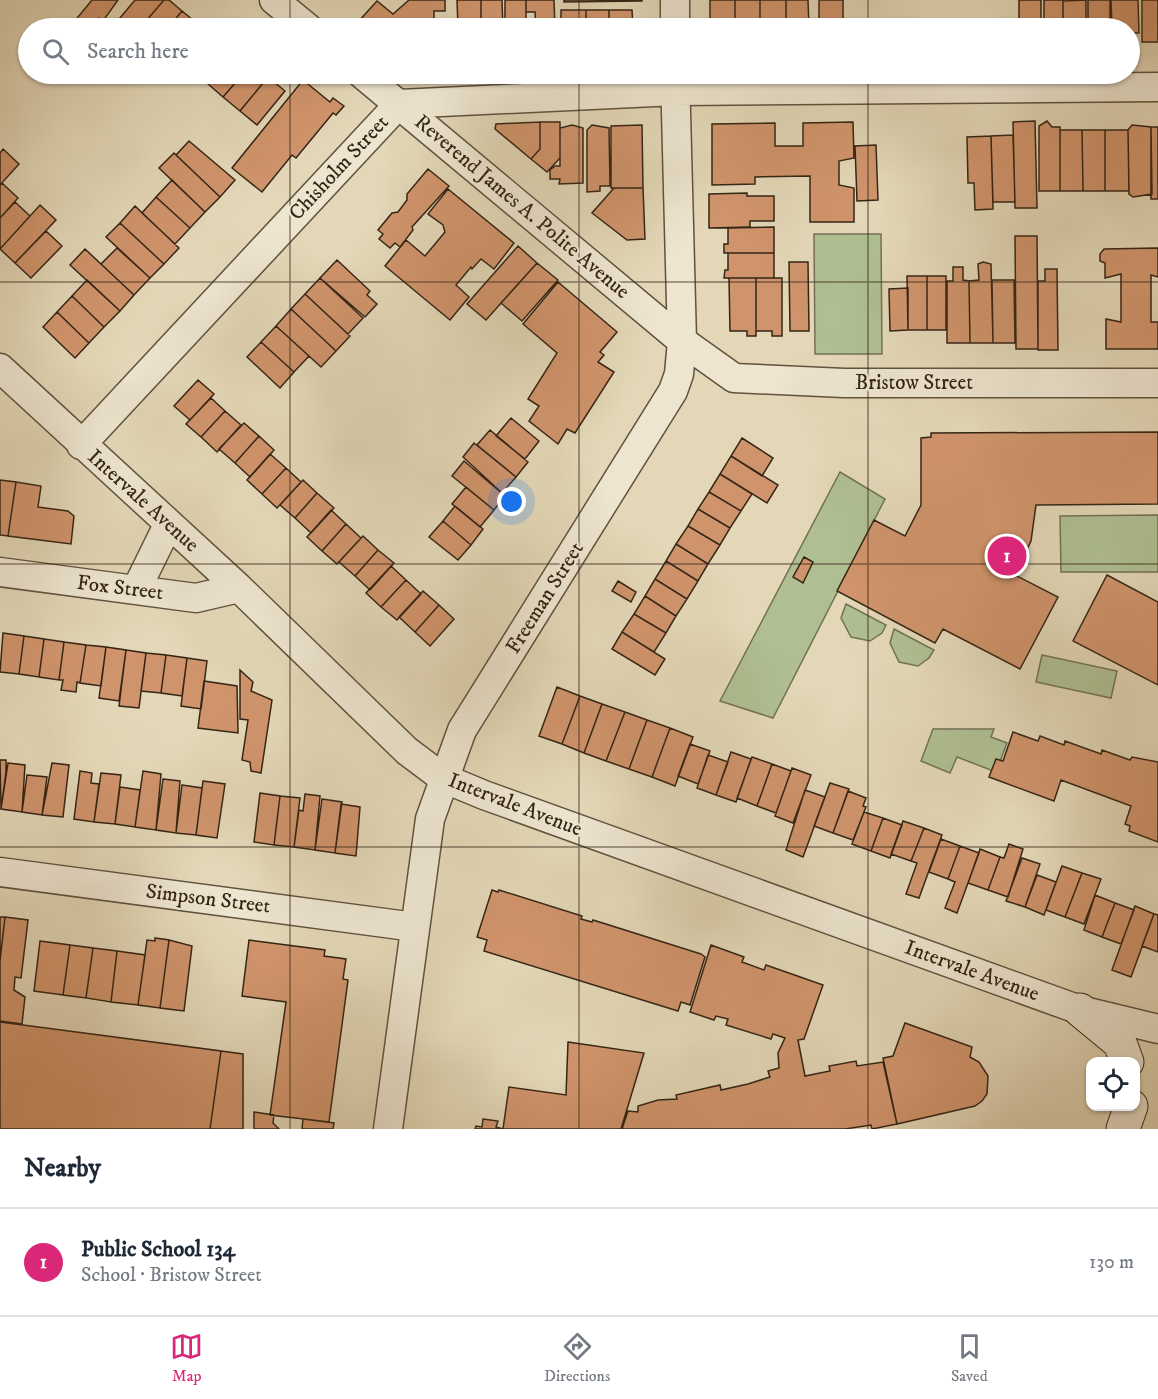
<!DOCTYPE html>
<html lang="en">
<head>
<meta charset="utf-8">
<style>
	:root { --surface:#fff; --page:#f2f2f3; --text:#1f2937; --muted:#747a83; --line:#e0e1e3; --accent:#db2777 }
	body { margin:0; font-family:"IM FELL DW Pica",serif; background:var(--page); color:var(--text) }
	.controls { position:absolute; right:18px; bottom:18px; display:grid; overflow:hidden; border-radius:12px; box-shadow:0 2px 4px #0004 }
	.controls button { width:54px; height:54px; display:grid; place-items:center; padding:0; border:0; border-bottom:2px solid var(--line); background:var(--surface); color:var(--text); font:30px sans-serif }
	.you { position:absolute; left:512px; top:502px; width:21px; height:21px; margin:-15px; border:4px solid #fff; border-radius:50%; background:#1a73e8; box-shadow:0 0 0 9px #1a73e833 }
	.badge { display:grid; place-items:center; width:39px; height:39px; border-radius:50%; background:var(--accent); color:#fff; font-size:20px; font-weight:700 }
	.pin { position:absolute; translate:-50% -50%; border:3px solid #fff; box-shadow:0 2px 6px #0006 }
	.list { margin:0; padding:0; list-style:none }
	h2 { display:flex; justify-content:space-between; align-items:center; height:78px; margin:0; padding:0 24px; font-size:26px }
	h2 small { font-size:20px; font-weight:400; color:var(--muted) }
	.list li { display:grid; grid-template-columns:39px 1fr auto; gap:18px; align-items:center; box-sizing:border-box; height:108px; padding:0 24px; border-top:2px solid var(--line) }
	.list b { display:block; font-size:22px; white-space:nowrap }
	.list p { margin:0; font-size:20px; white-space:nowrap; color:var(--muted) }
	.list em { font-size:20px; font-style:normal; color:var(--muted) }
	.icon { flex:none; width:33px; height:33px; fill:none; stroke:currentColor; stroke-width:2; stroke-linecap:round; stroke-linejoin:round }
	.map { position:relative; flex:none; width:1158px; height:1129px; overflow:hidden }
	.search { position:absolute; background:var(--surface); box-shadow:0 2px 4px #0004; left:18px; right:18px; top:18px; height:66px; display:flex; align-items:center; gap:15px; box-sizing:border-box; padding:0 21px; border-radius:33px; color:var(--muted); font-size:22px }
	.sheet { height:186px; background:var(--surface) }
	nav { display:flex; justify-content:space-around; align-items:center; box-sizing:border-box; height:84px; border-top:2px solid var(--line); background:var(--surface); font-size:16px; color:var(--muted) }
	nav a { display:grid; justify-items:center; gap:3px }
	nav .on { color:var(--accent) }
	.map>svg:first-child { display:block }
	.green { fill:#afbf92; stroke:#727254; stroke-width:1.5 }
	.building { fill:#d0946c; stroke:#342515; stroke-width:1.5 }
	.lines { fill:none; stroke-linecap:round; stroke-linejoin:round }
	.street-casing { stroke:#60523e; stroke-width:31 }
	.secondary-casing { stroke:#342515; stroke-width:35 }
	.street { stroke:#ede5d0; stroke-width:28 }
	.secondary { stroke:#ede5d0; stroke-width:33 }
	.grid { fill:none; stroke:#342515; stroke-width:1.5; stroke-opacity:0.55 }
	.labels { text-anchor:middle; dominant-baseline:central; stroke-width:4.5; stroke-linejoin:round; paint-order:stroke }
	.street-label { font-size:21px; fill:#342515; stroke:#ede5d0 }
</style>
</head>
<body>
<div class="map">
<svg width="1158" height="1129" viewBox="0 0 1158 1129">
	<rect width="100%" height="100%" fill="#e3d7b7"/>
	<filter id="stains"><feTurbulence type="fractalNoise" baseFrequency=".00333" numOctaves="4"/><feColorMatrix values="0 0 0 0 .2 0 0 0 0 .09 0 0 0 0 .02 0 0 0 .5 -.17"/></filter>
	<radialGradient id="worn" r=".72"><stop offset=".6" stop-color="#630" stop-opacity="0"/><stop offset="1" stop-color="#630" stop-opacity=".3"/></radialGradient>
	<!-- green -->
	<path class="green" d="M814 234H881L882 354H815Z
		M840 472 885 499 773 718 720 701Z
		M1158 515V572H1061L1060 516Z
		M846 604 886 625 882 633 870 641 851 637 841 618Z
		M894 629 934 650 929 658 918 666 899 662 890 643Z
		M1042 655 1117 671 1111 698 1036 682Z
		M933 729H994L991 737 1007 743 996 772 957 757 950 773 921 761Z"/>
	<!-- building -->
	<path class="building" d="M92 0H118L103 21 99 18 93 28H80L73 23Z
		M135 0H164L140 28H133L120 18Z
		M164 0H169L182 11 168 28H140Z
		M409 0H445V11H434V27L451 28H365L358 22 377 1 393 14Z
		M457 0H481V28H458Z
		M481 0H502L503 28H481Z
		M505 0H526V28H505Z
		M526 0H554L555 28H536L535 12H526Z
		M564 0H642V1L564 2Z
		M710 0H735V28H710Z
		M735 0H760V28H735Z
		M760 0H786V28H760Z
		M786 0H808L809 28H786Z
		M819 0H843V28H819Z
		M1019 0H1041V28H1019Z
		M1044 0H1063V28H1044Z
		M1086 0V28H1063V1Z
		M1088 0H1110V28H1088Z
		M1111 0H1138L1139 33H1130V28H1112Z
		M1142 0H1158V42H1142Z
		M561 10H586V28H561Z
		M586 10H609V28H586Z
		M609 10H632L633 28H609Z
		M182 11 199 25 197 28H168Z
		M195 74H216L207 83Z
		M216 74H243L223 97 207 83Z
		M243 74H264L268 77 240 111 223 97Z
		M268 77 285 91 257 125 240 111Z
		M303 80 330 102 333 98 344 106 336 115 333 113 296 158 292 155 262 192 232 168Z
		M1035 121 1037 208H1015L1013 122Z
		M1047 121 1052 127H1060V191H1039V126Z
		M540 122V149L531 159 495 129 496 124Z
		M540 122H560V158L547 172 531 159 540 149Z
		M853 122 854 158 839 161V185L854 188V222H810V176L755 177V184L712 185V124L775 123V146H803V123Z
		M572 125 583 128V183L559 184 560 179H550V170L555 166H560V128Z
		M592 125 609 128 610 186H600V191L587 192V130Z
		M642 125 643 188H611V126Z
		M1132 125 1151 127 1152 194 1133 197 1129 194 1128 130Z
		M1151 127H1158V199H1151Z
		M1060 130H1082L1083 191H1060Z
		M1082 130H1105V191H1083Z
		M1105 130H1128L1129 191H1105Z
		M1013 135 1015 202H993L991 136Z
		M991 136 993 209 975 210 974 183H968L967 137Z
		M189 141 235 180 220 197 176 155Z
		M876 145 878 200 857 201 855 146Z
		M3 149 19 164 0 185V153Z
		M174 153 220 197 205 212 159 168Z
		M428 169 449 186 412 227 413 230 400 247 395 243 390 248 379 239 383 234 378 230 392 213 398 212 407 200V194Z
		M172 180 205 212 190 228 156 197Z
		M2 183 18 198 0 218V185Z
		M614 188H643L645 239 627 240 592 213Z
		M448 189 514 243 494 269 481 259 472 269 471 267 456 285 469 297 450 320 385 266 406 240 425 256 445 232 443 225 428 214Z
		M747 193V196H774V221H750V227L709 228V194Z
		M156 197 190 228 175 244 142 213Z
		M15 202 30 216 0 249V218Z
		M40 205 56 220 15 263 0 249Z
		M135 206 179 248 164 264 120 223Z
		M120 223 164 264 150 278 106 237Z
		M774 227V253H724V244H728V228Z
		M46 231 62 246 31 278 15 263Z
		M1015 236H1037L1038 349H1016Z
		M518 246 537 263 486 320 467 304Z
		M117 248 150 278 134 295 101 264Z
		M1158 248V277L1151 275V322H1158V349H1106V319L1121 322V274L1105 278V263L1100 261V254L1104 249Z
		M85 249 134 295 120 311 70 265Z
		M728 253H774V278H724L725 270H728Z
		M337 260 370 291 367 295 377 304 365 317 320 278Z
		M789 262H808L809 331H790Z
		M983 262 991 264 993 343H970L969 281 979 280 978 264Z
		M537 263 558 280 522 321 501 303Z
		M953 267H963V280L969 281 970 343H947V281H953Z
		M1045 269H1057L1058 350H1038V281H1045Z
		M907 276H927V330H908Z
		M927 276H946V330H927Z
		M320 278 363 318 348 334 305 294Z
		M729 278H756V336H747V331H730Z
		M756 278H782V336H772V331H756Z
		M87 280 120 311 104 327 72 296Z
		M992 280H1014L1015 343H993Z
		M558 282 617 332 600 352 604 355 598 362 614 372 575 433 567 429 558 444 529 421 539 406 528 399 557 353 523 324Z
		M908 288V330L890 331 889 289Z
		M305 294 350 336 336 351 291 309Z
		M72 296 104 327 89 343 57 312Z
		M291 309 336 351 321 367 276 326Z
		M57 312 89 343 75 358 43 327Z
		M276 326 309 356 294 372 261 342Z
		M261 342 294 372 280 388 247 357Z
		M198 380 214 394 190 420 174 406Z
		M211 398 225 411 201 437 186 424Z
		M225 411 241 425 217 452 201 437Z
		M511 418 539 441 525 459 496 436Z
		M244 423 259 436 235 463 219 449Z
		M490 430 528 462 516 477 477 445Z
		M1158 432V504L1036 505 1031 541 1015 575 1058 597 1020 669 943 629 935 643 837 591 874 520 905 536 921 505V438L931 437V433Z
		M259 436 274 450 250 477 235 463Z
		M742 438 773 458 762 476 731 456Z
		M474 443 516 477 502 493 463 457Z
		M270 454 286 468 262 494 247 480Z
		M731 456 778 485 767 503 720 474Z
		M464 461 505 496 494 510 452 476Z
		M286 468 301 482 277 508 262 494Z
		M720 474 752 494 741 511 709 492Z
		M0 480 16 482 8 536 0 535Z
		M303 480 317 493 295 518 280 505Z
		M16 482 41 486 38 507 68 511 74 516 71 544 8 536Z
		M466 487 494 510 480 527 452 504Z
		M709 492 741 511 730 528 698 509Z
		M317 493 334 508 311 533 295 518Z
		M455 506 483 529 471 545 443 521Z
		M698 509 730 528 720 545 688 526Z
		M331 510 346 524 322 551 307 537Z
		M443 521 471 545 458 560 429 537Z
		M346 524 361 538 337 564 322 551Z
		M688 526 720 545 708 564 676 544Z
		M363 536 378 550 355 576 339 562Z
		M676 544 708 564 698 581 666 561Z
		M378 550 394 563 370 590 355 576Z
		M804 557 813 562 803 583 793 577Z
		M666 561 698 581 687 599 655 579Z
		M391 566 406 580 381 607 366 593Z
		M1107 575 1158 602V685L1073 641Z
		M655 579 687 599 676 616 645 596Z
		M406 580 421 594 397 620 381 607Z
		M618 581 636 592 631 602 612 591Z
		M423 591 439 605 415 632 399 617Z
		M645 596 676 616 666 633 634 614Z
		M439 605 454 619 430 646 415 632Z
		M634 614 666 633 654 652 622 632Z
		M622 632 665 659 655 675 612 649Z
		M3 633 24 636 19 674 0 672Z
		M24 636 44 639 39 677 19 674Z
		M44 639 64 642 59 680 39 677Z
		M64 642 86 645 80 683 77 682 76 692 61 690 63 680H59Z
		M86 645 106 647 101 686 80 683Z
		M106 647 126 650 119 701 99 698Z
		M126 650 146 653 139 708 119 706Z
		M146 653 166 655 161 693 141 691Z
		M166 655 187 658 182 696 161 693Z
		M187 658 207 661 201 709 181 706Z
		M240 670 253 682 251 691 272 700 261 773 251 771 250 762 242 760 248 720 240 719Z
		M204 681 237 686 238 733 198 728Z
		M557 687 580 696 562 744 539 736Z
		M580 696 602 704 584 753 562 744Z
		M602 704 625 712 606 761 584 753Z
		M625 712 647 720 629 769 606 761Z
		M647 720 670 728 652 777 629 769Z
		M670 728 693 737 675 786 652 777Z
		M1013 732 1038 741 1040 736 1064 745 1065 741 1101 754 1102 750 1130 760 1132 757 1158 762V842L1129 831 1130 826 1125 824 1131 806 1061 780 1054 801 989 777 996 759 1003 761Z
		M690 744 710 751 698 784 678 776Z
		M731 752 751 759 736 802 716 795Z
		M708 755 728 762 716 795 697 788Z
		M752 757 772 764 757 806 737 798Z
		M0 760H6V772L1 809Z
		M8 763 25 765 22 812 1 809Z
		M52 763 69 765 63 817 42 815Z
		M772 764 791 771 776 813 757 806Z
		M792 768 811 775 793 823 775 816Z
		M80 771 92 773 91 783 99 784 94 822 74 819Z
		M143 771 161 774 156 830 135 827Z
		M101 773 121 775 115 824 94 822Z
		M27 775 47 777 42 815 22 812Z
		M163 779 180 781 176 833 156 830Z
		M203 781 225 784 217 838 196 835Z
		M830 783 849 789 833 833 814 826Z
		M182 785 202 788 196 835 176 833Z
		M120 787 140 790 135 827 115 824Z
		M805 790 825 797 803 857 786 850Z
		M848 791 866 798 863 806 866 807 853 840 833 833Z
		M260 793 280 796 274 845 254 842Z
		M305 794 320 796 315 850 294 847 299 810 303 811Z
		M280 796 300 798 294 847 274 845Z
		M322 799 342 802 335 853 315 850Z
		M341 804 360 807 356 856 335 853Z
		M864 812 883 818 871 851 852 844Z
		M883 818 902 825 890 858 871 851Z
		M903 821 924 828 911 861 891 854Z
		M924 828 942 835 919 898 906 894 917 863 911 861Z
		M941 839 960 846 948 879 929 872Z
		M1009 844 1023 849 1008 897 988 890 1000 857 1004 858Z
		M960 846 979 853 957 913 945 908 955 882 948 879Z
		M980 849 1000 857 988 890 968 883Z
		M1022 858 1040 864 1025 907 1006 901Z
		M1062 866 1082 873 1065 917 1046 910Z
		M1082 873 1101 879 1084 924 1065 917Z
		M1037 875 1056 882 1044 915 1025 907Z
		M492 890 498 892 499 890 582 916 581 919 592 922 593 920 701 954 705 957 690 1005 681 1002 678 1011 484 951 487 940 477 937Z
		M1095 895 1115 903 1102 937 1084 930Z
		M1115 903 1134 910 1121 944 1102 937Z
		M1135 906 1154 914 1131 977 1112 970Z
		M1154 914 1158 915V952L1142 946Z
		M0 917H5L0 961Z
		M5 917 28 920 21 978 15 977 14 990 25 997 22 1024 0 1021V961Z
		M155 938 169 940 160 1008 138 1005 147 940 155 941Z
		M169 940 192 946 184 1011 160 1008Z
		M249 940 325 950 324 956 346 959 343 979 348 980 329 1122 270 1115 286 1002 242 996Z
		M40 941 70 945 63 995 34 991Z
		M70 945 93 948 86 998 63 995Z
		M711 945 744 957 742 962 764 970 766 965 823 985 804 1039 798 1040 805 1076 830 1071 829 1066 856 1061 857 1066 883 1062 897 1124 872 1129 871 1125 845 1129H622L628 1111 638 1112V1106L658 1100 677 1099 676 1095 720 1085 721 1090 748 1084 770 1077 768 1071 779 1068 778 1053 785 1038 773 1034 771 1039 726 1025 728 1019 716 1016 714 1020 690 1012Z
		M93 948 117 951 111 1002 86 998Z
		M117 951 145 955 138 1005 111 1002Z
		M0 1022 221 1051 210 1129H0Z
		M905 1023 972 1047 970 1057 979 1062 988 1076 987 1094 982 1101 975 1106 897 1124 883 1058 893 1056Z
		M568 1042 644 1053 621 1129H503L509 1087 566 1095Z
		M221 1051 243 1054V1129H210Z
		M254 1112 274 1115 273 1123 279 1129H254Z
		M303 1119 334 1123 333 1129H302Z
		M483 1119 498 1121 496 1127 503 1129H475L476 1126 482 1127Z"/>
	<g class="lines">
		<!-- street casing -->
		<g class="street-casing">
			<path id="street" d="M274 0 308 28
				M675 0V28
				M362 74 682 341 734 378 844 383H1158
				M0 368 239 588 407 751 443 778 484 795 1080 1010 1158 1029
				M81 445 399 104 676 91 1158 87
				M0 572 196 598 239 588
				M136 590 168 525
				M0 872 415 927
				M388 1129 430 819 462 730 673 391 679 374 682 341 675 74"/>
		</g>
		<!-- secondary casing -->
		<g class="secondary-casing">
			<path id="secondary" d="M1080 1010 1120 1043 1127 1062
				M1123 1129 1131 1106"/>
		</g>
		<!-- street -->
		<use href="#street" class="street"/>
		<!-- secondary -->
		<use href="#secondary" class="secondary"/>
	</g>
	<!-- grid -->
	<path class="grid" d="M290 0V28M579 0V28M868 0V28M290 74V1129M579 74V1129M868 74V1129M0 282H1158M0 564H1158M0 847H1158"/>
	<g class="labels">
		<!-- street labels -->
		<g class="street-label">
			<text transform="translate(339 168) rotate(-47)">Chisholm Street</text>
			<text transform="translate(522 207) rotate(40)">Reverend James A. Polite Avenue</text>
			<text x="914" y="383">Bristow Street</text>
			<text transform="translate(143 501) rotate(42)">Intervale Avenue</text>
			<text transform="translate(120 588) rotate(7)">Fox Street</text>
			<text transform="translate(545 598) rotate(-58)">Freeman Street</text>
			<text transform="translate(515 805) rotate(21)">Intervale Avenue</text>
			<text transform="translate(208 899) rotate(7)">Simpson Street</text>
			<text transform="translate(972 971) rotate(20)">Intervale Avenue</text>
		</g>
	</g>
	<rect width="100%" height="100%" filter="url(#stains)"/>
	<rect width="100%" height="100%" fill="url(#worn)"/>
</svg>
<div class="controls">
<button><svg class="icon" aria-label="locate" viewBox="0 0 24 24"><circle cx="12" cy="12" r="6"/><path d="M12 2v4M12 18v4M2 12h4M18 12h4"/></svg></button>
</div>
<div class="you"></div>
<div class="pin badge" style="left:1007px;top:556px">1</div>
<div class="search"><svg class="icon" aria-label="search" viewBox="0 0 24 24"><circle cx="10" cy="10" r="6"/><path d="M15 15l6 6"/></svg>Search here</div>
</div>
<section class="sheet">
<h2>Nearby<small></small></h2>
<ul class="list">
<li><span class="badge">1</span><div><b>Public School 134</b><p>School · Bristow Street</p></div><em>130 m</em></li>
</ul>
</section>
<nav>
<a class="on"><svg class="icon" aria-label="map" viewBox="0 0 24 24"><path d="M3 6l6-2 6 2 6-2v14l-6 2-6-2-6 2zM9 4v14M15 6v14"/></svg>Map</a>
<a><svg class="icon" aria-label="directions" viewBox="0 0 24 24"><path d="M12 3l9 9-9 9-9-9zM9 14v-3h6M13 9l2 2-2 2"/></svg>Directions</a>
<a><svg class="icon" aria-label="saved" viewBox="0 0 24 24"><path d="M7 4h10v16l-5-4-5 4z"/></svg>Saved</a>
</nav>
</body>
</html>
